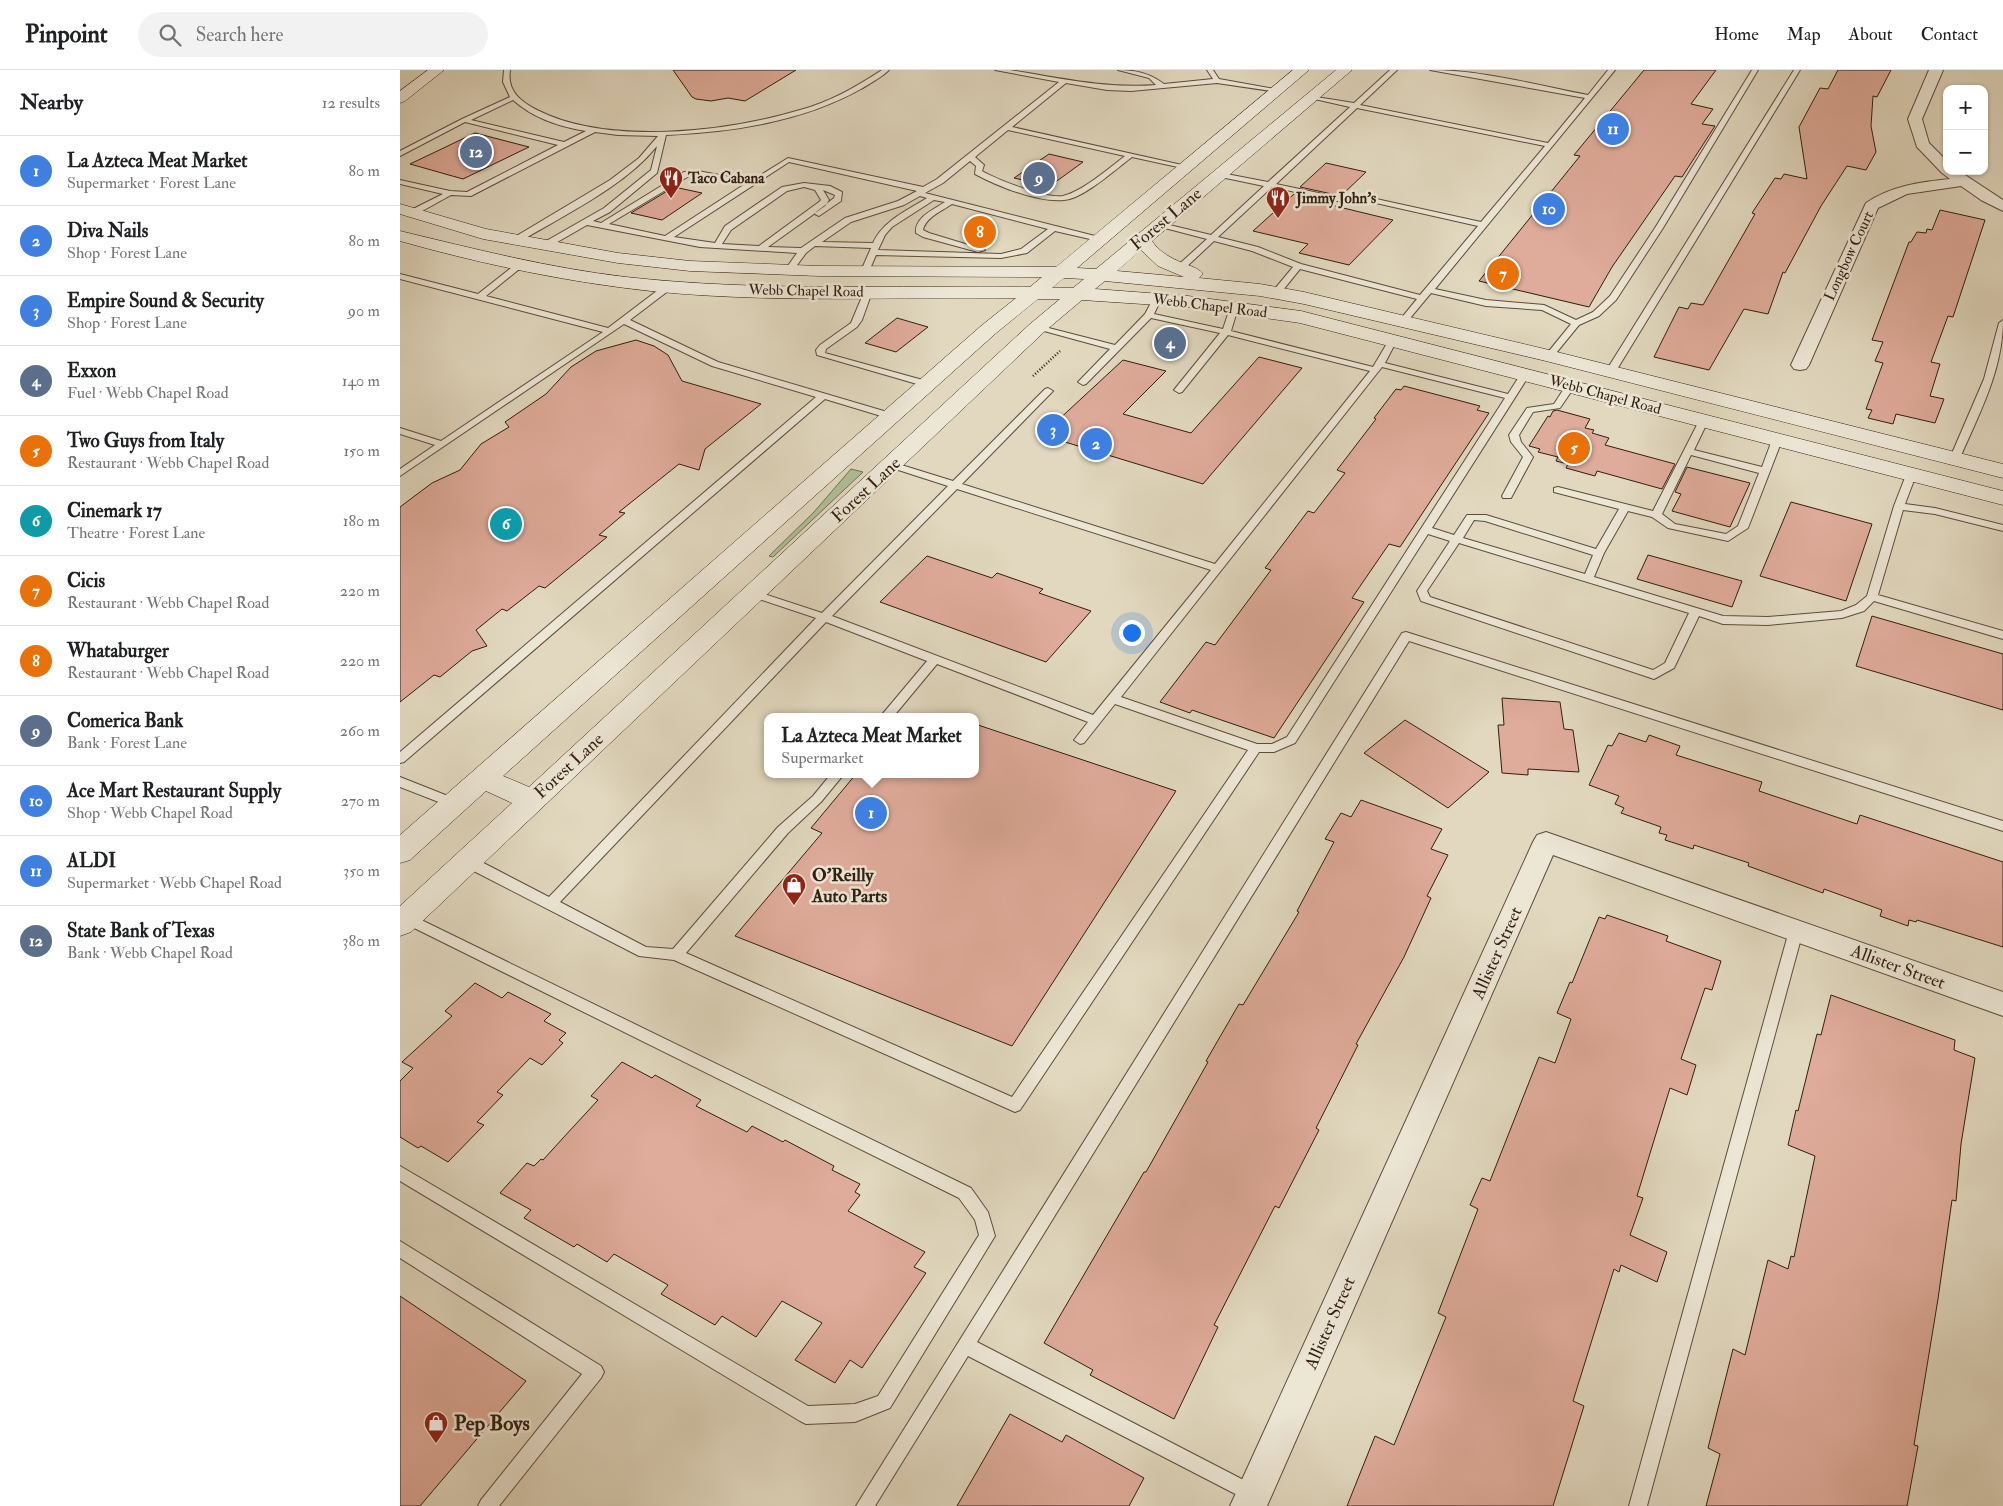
<!DOCTYPE html>
<html lang="en">
<head>
<meta charset="utf-8">
<style>
	:root { --surface:#fff; --page:#f2f2f2; --text:#202124; --muted:#757577; --line:#e0e0e0; --accent:#8f2418 }
	body { margin:0; font-family:"IM FELL Double Pica",serif; background:var(--page); color:var(--text) }
	.controls { position:absolute; right:15px; top:15px; display:grid; overflow:hidden; border-radius:10px; box-shadow:0 1px 4px #0004 }
	.controls button { width:45px; height:45px; display:grid; place-items:center; padding:0; border:0; border-bottom:1px solid var(--line); background:var(--surface); color:var(--text); font:25px sans-serif }
	.you { position:absolute; left:731px; top:562px; width:18px; height:18px; margin:-12px; border:4px solid #fff; border-radius:50%; background:#1a73e8; box-shadow:0 0 0 8px #1a73e833 }
	.badge { display:grid; place-items:center; width:32px; height:32px; border-radius:50%; background:var(--accent); color:#fff; font-size:16px; font-weight:700 }
	.pin { position:absolute; translate:-50% -50%; border:2px solid #fff; box-shadow:0 1px 5px #0006 }
	.popup { position:absolute; left:364px; top:643px; width:215px; height:65px; box-sizing:border-box; display:grid; place-content:center; border-radius:10px; background:var(--surface); filter:drop-shadow(0 1px 4px #0005); font-size:16px; white-space:nowrap; color:var(--muted) }
	.popup b { font-size:19px; color:var(--text) }
	.popup::after { content:''; position:absolute; left:50%; top:100%; margin-left:-10px; border:10px solid transparent; border-top-color:var(--surface) }
	.list { margin:0; padding:0; list-style:none }
	h2 { display:flex; justify-content:space-between; align-items:center; height:65px; margin:0; padding:0 20px; font-size:21px }
	h2 small { font-size:16px; font-weight:400; color:var(--muted) }
	.list li { display:grid; grid-template-columns:32px 1fr auto; gap:15px; align-items:center; box-sizing:border-box; height:70px; padding:0 20px; border-top:1px solid var(--line) }
	.list b { display:block; font-size:19px; white-space:nowrap }
	.list p { margin:0; font-size:16px; white-space:nowrap; color:var(--muted) }
	.list em { font-size:16px; font-style:normal; color:var(--muted) }
	.icon { flex:none; width:28px; height:28px; fill:none; stroke:currentColor; stroke-width:2; stroke-linecap:round; stroke-linejoin:round }
	.map { position:relative; flex:none; width:1603px; height:1436px; overflow:hidden }
	header { display:flex; align-items:center; gap:30px; box-sizing:border-box; height:70px; padding:0 25px; background:var(--surface); border-bottom:1px solid var(--line) }
	header strong { font-size:24px }
	nav { display:flex; gap:28px; margin-inline-start:auto; font-size:18px }
	.search { width:350px; height:45px; background:var(--page); display:flex; align-items:center; gap:12px; box-sizing:border-box; padding:0 18px; border-radius:28px; color:var(--muted); font-size:19px }
	main { display:flex }
	aside { flex:1; background:var(--surface) }
	.map>svg:first-child { display:block }
	.green { fill:#afbf95; stroke:#706e52 }
	.building { fill:#dfab9a; stroke:#311e0f }
	.lines { fill:none; stroke-linecap:round; stroke-linejoin:round }
	.service-casing { stroke:#5d4c3b; stroke-width:2 }
	.minor-casing { stroke:#5d4c3b; stroke-width:2 }
	.secondary-casing { stroke:#311e0f; stroke-width:1 }
	.path { stroke:#311e0f; stroke-width:2.5; stroke-dasharray:1 2; stroke-linecap:butt }
	.service { fill:#ece6d5; fill-rule:evenodd }
	.minor { fill:#ece6d5; fill-rule:evenodd }
	.secondary { fill:#ece6d5; fill-rule:evenodd }
	.labels { text-anchor:middle; dominant-baseline:central; stroke-width:5; stroke-linejoin:round; paint-order:stroke }
	.far-poi-label { font-size:15px; font-weight:bold; fill:#311e0f; stroke:#ece6d5; text-anchor:start }
	.far-street-label { font-size:15px; fill:#311e0f; stroke:#ece6d5 }
	.street-label { font-size:18px; fill:#311e0f; stroke:#ece6d5 }
	.poi-label { font-size:18px; font-weight:bold; fill:#311e0f; stroke:#ece6d5; text-anchor:start }
	.near-poi-label { font-size:21px; font-weight:bold; fill:#311e0f; stroke:#ece6d5; text-anchor:start }
</style>
</head>
<body>
<header>
<strong>Pinpoint</strong>
<div class="search"><svg class="icon" aria-label="search" viewBox="0 0 24 24"><circle cx="10" cy="10" r="6"/><path d="M15 15l6 6"/></svg>Search here</div>
<nav><a>Home</a><a>Map</a><a>About</a><a>Contact</a></nav>
</header>
<main>
<aside>
<h2>Nearby<small>12 results</small></h2>
<ul class="list">
<li><span class="badge" style="background:#3f7fe0">1</span><div><b>La Azteca Meat Market</b><p>Supermarket · Forest Lane</p></div><em>80 m</em></li>
<li><span class="badge" style="background:#3f7fe0">2</span><div><b>Diva Nails</b><p>Shop · Forest Lane</p></div><em>80 m</em></li>
<li><span class="badge" style="background:#3f7fe0">3</span><div><b>Empire Sound &amp; Security</b><p>Shop · Forest Lane</p></div><em>90 m</em></li>
<li><span class="badge" style="background:#5c6f8a">4</span><div><b>Exxon</b><p>Fuel · Webb Chapel Road</p></div><em>140 m</em></li>
<li><span class="badge" style="background:#e8710a">5</span><div><b>Two Guys from Italy</b><p>Restaurant · Webb Chapel Road</p></div><em>150 m</em></li>
<li><span class="badge" style="background:#0f9aa8">6</span><div><b>Cinemark 17</b><p>Theatre · Forest Lane</p></div><em>180 m</em></li>
<li><span class="badge" style="background:#e8710a">7</span><div><b>Cicis</b><p>Restaurant · Webb Chapel Road</p></div><em>220 m</em></li>
<li><span class="badge" style="background:#e8710a">8</span><div><b>Whataburger</b><p>Restaurant · Webb Chapel Road</p></div><em>220 m</em></li>
<li><span class="badge" style="background:#5c6f8a">9</span><div><b>Comerica Bank</b><p>Bank · Forest Lane</p></div><em>260 m</em></li>
<li><span class="badge" style="background:#3f7fe0">10</span><div><b>Ace Mart Restaurant Supply</b><p>Shop · Webb Chapel Road</p></div><em>270 m</em></li>
<li><span class="badge" style="background:#3f7fe0">11</span><div><b>ALDI</b><p>Supermarket · Webb Chapel Road</p></div><em>350 m</em></li>
<li><span class="badge" style="background:#5c6f8a">12</span><div><b>State Bank of Texas</b><p>Bank · Webb Chapel Road</p></div><em>380 m</em></li>
</ul>
</aside>
<div class="map">
<svg width="1603" height="1436" viewBox="0 0 1603 1436">
	<rect width="100%" height="100%" fill="#e1d8bf"/>
	<filter id="stains"><feTurbulence type="fractalNoise" baseFrequency=".004" numOctaves="4"/><feColorMatrix values="0 0 0 0 .2 0 0 0 0 .09 0 0 0 0 .02 0 0 0 .5 -.17"/></filter>
	<radialGradient id="worn" r=".72"><stop offset=".6" stop-color="#630" stop-opacity="0"/><stop offset="1" stop-color="#630" stop-opacity=".3"/></radialGradient>
	<!-- green -->
	<path class="green" d="M451 399 463 402 373 487 369 486 414 442Z"/>
	<!-- building -->
	<path class="building" d="M273 0H396L345 31 328 28 311 31 296 29 292 27Z
		M1244 0H1316L1291 34 1313 39 1302 54 1315 56 1282 107 1275 106 1212 197 1189 237 1079 211 1180 86 1174 85Z
		M1438 0H1491L1477 27 1473 26 1471 56 1476 82 1466 100 1447 96 1421 136 1385 203 1383 202 1368 244 1344 239 1309 300 1254 287 1279 237 1288 239 1291 233 1303 235 1355 144 1352 143 1375 108 1381 109 1384 104 1407 109 1399 57 1420 18 1428 19Z
		M75 63 129 77 63 109 10 94Z
		M649 84 683 92 650 116 614 108Z
		M926 93 966 102 941 126 900 117Z
		M274 117 302 123 262 150 231 143Z
		M894 124 934 132 931 135 993 150 949 195 899 183 908 174 853 161Z
		M1540 140 1585 150 1553 247 1548 246 1531 292 1540 294 1530 326 1544 329 1535 353 1496 344 1493 354 1468 348 1472 340 1466 339 1483 293 1475 291 1483 272 1472 270 1509 172H1511L1517 162 1526 163 1527 159 1532 160Z
		M497 248 528 257 496 282 465 273Z
		M236 270 254 276 268 285 282 311 361 334 305 379 299 400 279 394 219 442 225 443 199 465 207 467 145 518 139 516 107 541 102 539 76 560 87 576 72 581 40 607 34 605 0 632V437L32 413 60 400 81 374 109 357 105 352 146 324 171 297 196 281Z
		M859 287 902 298 803 414 642 365 723 290 766 301 723 344 791 363Z
		M1004 316 1080 336 1077 340 1089 343 1000 477 989 474 952 528 964 532 874 668 792 640 790 643 760 632 806 572 815 575 871 500 865 498 908 441 914 443 945 403 937 400 976 349 974 348 996 319 1001 320Z
		M1157 340 1190 349 1185 358 1194 360 1192 363 1209 368 1205 375 1275 394 1262 419 1197 401 1195 406 1166 398 1168 394 1156 391 1158 387 1138 382 1140 379 1129 376 1148 346 1150 347 1153 341Z
		M1287 397 1350 413 1330 457 1272 441 1281 424 1275 422Z
		M1391 432 1472 454 1446 531 1360 506Z
		M1248 485 1342 511 1332 537 1237 509Z
		M527 486 592 508 597 503 643 519 639 523 691 541 646 592 480 532Z
		M1472 546 1603 584V640L1456 596Z
		M1102 628 1160 632 1164 659 1173 660 1179 702 1128 699V705L1102 703 1098 655H1104Z
		M1005 650 1089 702 1048 738 964 683Z
		M575 654 776 721 612 976 335 866 422 763 411 758 456 704H575Z
		M1219 663 1246 672 1249 665 1280 676 1276 685 1362 712 1359 721 1457 754 1460 745 1603 792V877L1517 850 1516 852 1509 850 1508 856 1480 846 1482 840 1424 819 1423 823 1348 796 1349 793 1294 775 1293 779 1265 770 1267 765 1259 763 1261 757 1221 743 1224 738 1215 734 1219 726 1189 715 1208 675 1212 676Z
		M961 730 1042 759 1031 779 1048 785 1027 826 1031 828 1004 887 956 974 958 975 916 1058 919 1060 898 1101 879 1138 875 1136 814 1255 818 1257 774 1349 690 1305 693 1300 644 1273 744 1102H746L808 992 806 991 839 934 843 935 899 842 897 841 934 772 925 769 941 743 951 747Z
		M1207 845 1268 866 1266 871 1321 891 1312 920 1305 918 1281 989 1296 995 1287 1025 1270 1018 1237 1126 1243 1128 1230 1165 1267 1182 1257 1212 1221 1195 1219 1202 1214 1199 1173 1331 1184 1336 1153 1436H947L975 1366 994 1375 1046 1247 1038 1243 1078 1139 1070 1135 1082 1108 1090 1111 1139 987 1155 993 1171 949 1157 943 1170 912 1172 913 1199 847 1205 849Z
		M75 913 102 928 108 922 151 944 144 951 166 963 159 970 163 973 142 995 130 988 97 1022 103 1025 77 1052 84 1055 48 1092 21 1076 18 1078 0 1067V1011L13 998 2 992 52 946 45 941Z
		M1431 925 1555 970 1554 980 1575 988 1561 1074 1556 1131 1552 1130 1538 1229 1514 1375 1518 1376 1507 1436H1306L1320 1384 1308 1378 1333 1279 1345 1285 1368 1190 1388 1199 1391 1186 1394 1187 1415 1086 1388 1075 1396 1040 1398 1041 1417 964 1421 965Z
		M222 992 252 1008 255 1005 301 1030 296 1036 347 1062 352 1056 383 1072 385 1070 434 1096 432 1100 460 1114 455 1122 460 1125 448 1141 525 1182 514 1197 526 1203 462 1298 450 1290 435 1313 395 1290 422 1253 382 1231 356 1267 322 1246 315 1255 261 1224 268 1215 214 1184 207 1192 177 1174 174 1177 124 1148 131 1140 100 1123 127 1093 134 1096 141 1089 143 1090 163 1068 198 1030 191 1026Z
		M0 1226 126 1311 20 1436H0Z
		M610 1344 662 1372 666 1365 744 1408 729 1436H557Z"/>
	<g class="lines">
		<!-- service casing -->
		<g class="service-casing">
			<path id="service" d="M104 0H110C107 21 120 31 137 40 208 76 326 62 400 40 430 32 456 17 482 0H489C481 8 470 13 461 19 402 52 332 62 266 65L257 103 210 142 193 151 201 153 284 102 298 101 351 111 388 88 523 117 537 109 659 12 595 0H610C659 8 707 19 756 15L749 8 718 0C735 0 750 3 764 14L813 9 807 0H813L819 9 881 20 878 22 817 13 731 21 707 20 666 13 612 57 791 97 787 99 732 87C716 99 683 129 664 130 639 133 597 116 575 104L576 96 570 91 543 113 525 123 703 168V172L655 161 627 183 601 188 476 185 469 201 465 203 461 201 471 178 415 176 406 183 392 202H389L385 200 397 183 300 177 187 155 147 178H141V174L204 138 251 100 257 76C224 117 164 145 119 172H113V168L210 110 239 88 258 66 218 65 195 62 71 126 51 125 15 145H9V141L43 124 0 114V110L50 121 67 122 158 75 65 52 0 86V81L62 49 110 27 103 12ZM113 30C133 48 160 57 186 61L164 72 71 50ZM608 60 725 86C708 99 683 121 663 126 646 129 598 110 582 101L584 95 575 87ZM389 92 517 121 498 131 445 148 401 178 368 177 425 136 429 130 423 120 435 125 434 128 416 142 415 144 419 146 441 131 442 122 430 116 404 113 382 117 325 156 315 173 274 167ZM298 105 345 114 265 166 209 154 289 106ZM404 117 415 120 421 130 419 132 359 176 322 174 331 160 387 121ZM520 126 527 128C506 141 483 151 473 173L422 172 451 152 504 135ZM534 130 545 132C534 139 514 148 516 163L523 167 578 182 585 180 529 163 523 160C526 147 542 141 552 134L648 159 621 179 601 184 478 180 485 165 492 157Z
				M990 0H997L960 35 1148 73 1185 28 1030 0C1082 0 1136 15 1188 25L1208 0H1215L1035 219 1086 230 1144 235 1176 250 1193 242 1210 226 1255 158 1352 0H1358L1263 158 1216 230 1199 246 1179 255 1152 288 1149 289 1145 286 1171 254 1142 240 1086 236 1031 223 1006 253 1003 254 999 251 1017 229 900 199 879 225H873V221L893 197 852 181 814 171 782 201H776V197L807 169 757 156V152L811 165 864 116 816 106V102L868 112 950 37 910 28V26L954 33ZM957 38 1145 76 1081 152 958 125 942 128 876 114ZM872 117 942 132 958 129 1078 156 1020 225 901 194 858 177 818 167Z
				M1394 0H1400L1216 301 1214 303H1208L1206 301Z
				M116 194 123 196 86 226 208 258 266 214H272V218L230 250 318 292 494 344 496 346 491 349 425 329 4 692 0 693V682L416 327 312 296 224 254 0 406V399L35 375 0 364V358L41 371 203 262 0 209V204L78 224Z
				M468 219 472 222 462 250 457 257 426 279 425 283 530 312V316H524L417 285 416 280 420 275 451 253 464 222Z
				M757 226 761 229 754 244 823 259 830 238 834 235 838 238 831 261 973 297 989 270 993 267 997 270 985 293 1108 324 1122 302H1128L1130 304 1032 458 1054 465 1067 445H1086L1196 479 1219 439 1154 422V418L1158 417 1253 441 1300 349 1303 348 1308 351 1294 380 1362 397 1372 370 1374 368H1380L1382 370 1348 458 1328 471 1268 458 1252 447 1228 441 1204 483 1194 507 1323 546 1368 547 1441 541 1456 535 1467 526 1494 436 1506 405 1507 403H1515L1516 405 1505 434 1535 438 1603 455V461L1535 444 1503 440 1478 525 1603 561V569L1474 531 1464 541 1442 548 1368 555 1323 554 1299 546 1274 598 1254 609 1021 531 1017 521 1050 471 1028 464 895 673 874 682H859L620 1040 615 1042 274 890 239 886 62 795 60 791 62 787H72L149 827 416 548 350 526 349 524 350 522H358L422 543 548 416 489 397V393H495L553 411 645 319 648 318 653 321 562 414 815 494 970 301 828 265 782 322 779 323 774 320 820 263 751 248 686 314 683 315 678 312 680 310 710 279 633 258 637 255 715 275 745 244 753 229ZM982 297 1105 328 887 667 872 674H857L721 627ZM1291 385 1359 403 1338 456 1326 464 1275 454 1262 444ZM557 419 811 500 693 645 432 546ZM1074 450 1085 451 1193 485 1185 504 1063 468ZM1059 473 1289 543 1265 593 1253 600 1030 527 1027 521ZM426 552 527 591 480 647H493L537 594 688 652 674 670 680 674 684 673 715 634 848 680 612 1027 286 883 388 763 421 732 444 704H431L413 726 378 757 273 879 246 877 160 832Z
				M1603 250C1603 300 1579 344 1560 388L1555 391 1552 390 1550 388 1584 309 1599 253Z
				M1170 313 1175 316 1160 338 1133 342 1119 365 1121 372 1133 387 1111 428H1103L1102 426 1123 387 1111 372 1109 365 1127 338 1154 334 1167 314Z
				M1006 562 1603 751V761L1009 571 577 1272 859 1418 862 1424 859 1430 853 1433 847 1430 568 1286 475 1436H456L1002 563Z
				M0 707 58 730 60 733 58 736 54 738 0 717Z
				M7 843 571 1118 588 1142 595 1166 490 1338 455 1352 406 1354 400 1351 0 1111V1096L408 1336 455 1334 478 1326 579 1165 575 1150 559 1128 2 852 0 848 2 844Z
				M1396 856 1401 857 1403 861 1247 1436H1229L1389 861 1391 857Z
				M0 1171 201 1296 204 1302 201 1308 99 1436H78L81 1430 182 1304 0 1188Z"/>
		</g>
		<!-- minor casing -->
		<g class="minor-casing">
			<path id="minor" d="M1529 0H1543L1522 49 1529 73 1547 91V101H1559L1603 130V141L1581 130 1561 116 1507 124 1478 138 1409 295 1406 299 1400 300 1394 299 1391 295 1466 133C1491 116 1520 112 1550 109L1542 103 1517 77 1508 49Z
				M1146 762 1603 922V946L1153 785 867 1436H830L1133 772 1137 765Z"/>
		</g>
		<!-- secondary casing -->
		<g class="secondary-casing">
			<path id="secondary" d="M28 0H44L5 31 0 33V21Z
				M893 0H909L677 198 696 199 936 0H952L752 171C758 180 767 186 778 191 786 195 798 197 803 204L799 208 860 214 904 222 1149 280 1603 394V408L1146 291 904 234 860 226 705 211 695 219 788 226 901 241 1603 421V435L900 253 788 237 682 230 644 262 11 862 0 866V836L112 733 86 721 10 790 0 793V765L581 256 616 228C497 227 378 233 260 222 172 213 85 195 0 171V161C75 179 149 198 226 207 360 222 495 215 630 217L642 207 419 206 290 201 218 193 83 169 0 144V134L86 159 218 183 290 191 419 196 656 197ZM741 180 758 196 784 207 717 201ZM664 208 684 209 673 218H652ZM638 229H660L630 254 129 717 103 706 595 264Z"/>
		</g>
		<!-- path -->
		<path class="path" d="M633 306 660 281"/>
		<!-- service -->
		<use href="#service" class="service"/>
		<!-- minor -->
		<use href="#minor" class="minor"/>
		<!-- secondary -->
		<use href="#secondary" class="secondary"/>
	</g>
	<!-- icons -->
	<defs>
		<g id="restaurant-pin" transform="scale(1.25)"><path d="M0 17L-7.5 6A9.5 9.5 0 1 1 7.5 6Z" fill="#8f2418" stroke="#ece6d5"/><path d="M-5-6h1v4h1v-4h1v4h1v-4h1v5L-1.5 .5V6h-2V.5L-5-1ZM5-6V6H3V1.5H1.5Q1.5-4 5-6Z" fill="#fff"/></g>
		<g id="shop-pin" transform="scale(1.25)"><path d="M0 17L-7.5 6A9.5 9.5 0 1 1 7.5 6Z" fill="#8f2418" stroke="#ece6d5"/><path d="M-5-2.5h2.3a2.7 3.5 0 0 1 5.4 0H5L5.5 6h-11ZM-1.5-2.5h3a1.5 2.3 0 0 0-3 0Z" fill="#fff"/></g>
	</defs>
	<g fill-rule="evenodd">
		<use href="#restaurant-pin" x="271" y="108"/>
		<use href="#restaurant-pin" x="878" y="128"/>
		<use href="#shop-pin" x="394" y="815"/>
		<use href="#shop-pin" x="36" y="1353"/>
	</g>
	<g class="labels">
		<!-- far-poi labels -->
		<g class="far-poi-label">
			<text x="288" y="108">Taco Cabana</text>
			<text x="896" y="128">Jimmy John's</text>
		</g>
		<!-- far-street labels -->
		<g class="far-street-label">
			<text transform="translate(1449 186) rotate(-65)">Longbow Court</text>
			<text transform="translate(406 221) rotate(1)">Webb Chapel Road</text>
			<text transform="translate(810 236) rotate(7)">Webb Chapel Road</text>
			<text transform="translate(1205 325) rotate(15)">Webb Chapel Road</text>
		</g>
		<!-- street labels -->
		<g class="street-label">
			<text transform="translate(766 149) rotate(-40)">Forest Lane</text>
			<text transform="translate(466 420) rotate(-43)">Forest Lane</text>
			<text transform="translate(169 696) rotate(-43)">Forest Lane</text>
			<text transform="translate(1097 883) rotate(-66)">Allister Street</text>
			<text transform="translate(1498 897) rotate(20)">Allister Street</text>
			<text transform="translate(930 1253) rotate(-66)">Allister Street</text>
		</g>
		<!-- poi labels -->
		<g class="poi-label">
			<text x="412" y="805">O'Reilly<tspan x="412" dy="21">Auto Parts</tspan></text>
		</g>
		<!-- near-poi labels -->
		<g class="near-poi-label">
			<text x="54" y="1353">Pep Boys</text>
		</g>
	</g>
	<rect width="100%" height="100%" filter="url(#stains)"/>
	<rect width="100%" height="100%" fill="url(#worn)"/>
</svg>
<div class="controls">
<button>+</button>
<button>−</button>
</div>
<div class="you"></div>
<div class="pin badge" style="left:471px;top:743px;background:#3f7fe0">1</div>
<div class="popup"><b>La Azteca Meat Market</b>Supermarket</div>
<div class="pin badge" style="left:696px;top:374px;background:#3f7fe0">2</div>
<div class="pin badge" style="left:653px;top:360px;background:#3f7fe0">3</div>
<div class="pin badge" style="left:770px;top:273px;background:#5c6f8a">4</div>
<div class="pin badge" style="left:1174px;top:378px;background:#e8710a">5</div>
<div class="pin badge" style="left:106px;top:454px;background:#0f9aa8">6</div>
<div class="pin badge" style="left:1103px;top:204px;background:#e8710a">7</div>
<div class="pin badge" style="left:580px;top:162px;background:#e8710a">8</div>
<div class="pin badge" style="left:639px;top:108px;background:#5c6f8a">9</div>
<div class="pin badge" style="left:1149px;top:139px;background:#3f7fe0">10</div>
<div class="pin badge" style="left:1213px;top:59px;background:#3f7fe0">11</div>
<div class="pin badge" style="left:76px;top:82px;background:#5c6f8a">12</div>
</div>
</main>
</body>
</html>
